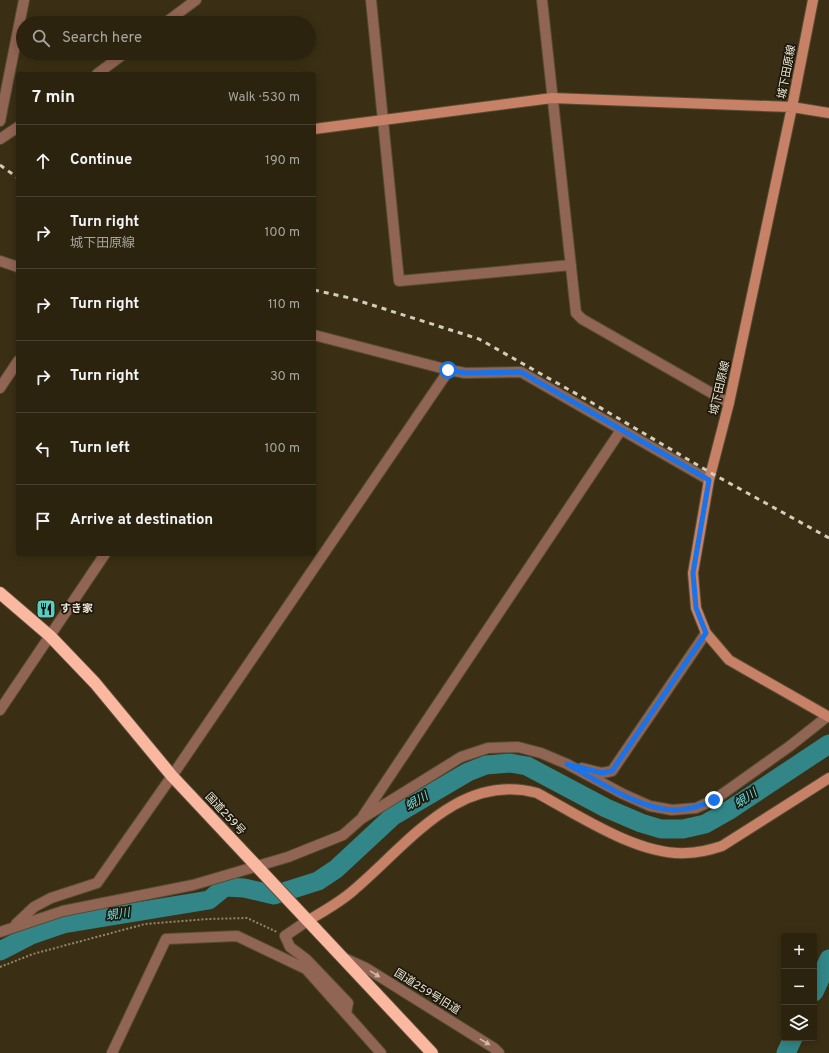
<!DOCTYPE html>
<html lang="en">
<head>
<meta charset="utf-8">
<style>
	:root { --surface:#2c230f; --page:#382f1d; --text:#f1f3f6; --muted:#a6a49e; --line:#48402f }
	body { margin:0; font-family:Overpass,"Noto Sans JP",sans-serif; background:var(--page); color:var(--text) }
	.controls { position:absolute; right:12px; bottom:12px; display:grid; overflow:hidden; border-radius:4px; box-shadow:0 2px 10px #0003 }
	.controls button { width:36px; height:36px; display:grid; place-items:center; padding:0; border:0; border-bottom:1px solid var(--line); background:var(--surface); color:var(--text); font:20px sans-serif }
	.stop { position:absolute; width:12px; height:12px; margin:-9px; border:3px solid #1a73e8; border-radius:50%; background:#fff }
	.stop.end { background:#1a73e8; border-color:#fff; box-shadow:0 1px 4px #0008 }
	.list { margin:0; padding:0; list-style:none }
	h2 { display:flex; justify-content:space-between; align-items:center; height:52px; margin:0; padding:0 16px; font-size:17px }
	h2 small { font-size:13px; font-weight:400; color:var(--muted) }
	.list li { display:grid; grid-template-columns:26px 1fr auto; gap:12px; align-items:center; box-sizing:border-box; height:72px; padding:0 16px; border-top:1px solid var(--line) }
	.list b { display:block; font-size:15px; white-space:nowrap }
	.list p { margin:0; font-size:13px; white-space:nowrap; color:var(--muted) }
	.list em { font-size:13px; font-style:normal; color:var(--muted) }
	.icon { flex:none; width:22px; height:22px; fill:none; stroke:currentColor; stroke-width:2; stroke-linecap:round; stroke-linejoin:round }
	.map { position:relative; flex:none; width:829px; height:1053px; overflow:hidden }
	.search { position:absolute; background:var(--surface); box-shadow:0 2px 10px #0003; left:16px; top:16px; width:300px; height:44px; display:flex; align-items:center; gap:10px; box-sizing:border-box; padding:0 14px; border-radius:22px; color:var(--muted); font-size:15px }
	.panel { position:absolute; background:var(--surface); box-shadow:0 2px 10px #0003; left:16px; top:72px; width:300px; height:484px; border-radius:4px }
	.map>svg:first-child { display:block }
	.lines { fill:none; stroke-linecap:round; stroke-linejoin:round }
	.river { stroke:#328687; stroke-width:19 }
	.street-casing { stroke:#574c33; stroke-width:12 }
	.secondary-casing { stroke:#574c33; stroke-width:12 }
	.highway-casing { stroke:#574c33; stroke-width:14 }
	.path { stroke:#8f8670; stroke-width:2; stroke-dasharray:2 2; stroke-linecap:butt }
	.street { stroke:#916554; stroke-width:10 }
	.secondary { stroke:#c68167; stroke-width:10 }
	.highway { stroke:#f9b89f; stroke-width:12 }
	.rail { stroke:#d5cdbc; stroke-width:3; stroke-dasharray:5 5; stroke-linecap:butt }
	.oneway { fill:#cdb9a8 }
	.route { stroke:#1a73e8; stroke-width:5 }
	.labels { text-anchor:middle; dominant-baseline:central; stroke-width:3.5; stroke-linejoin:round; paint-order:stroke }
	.street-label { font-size:11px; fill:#ede6d6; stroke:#1d180c }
	.poi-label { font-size:11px; font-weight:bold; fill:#ede6d6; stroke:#1d180c; text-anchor:start }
	.water-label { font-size:12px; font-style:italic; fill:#62dddf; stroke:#1d180c }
</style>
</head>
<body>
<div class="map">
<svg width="829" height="1053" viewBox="0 0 829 1053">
	<rect width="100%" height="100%" fill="#3a2f14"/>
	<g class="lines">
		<!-- river -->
		<path class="river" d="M0 951 31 935 63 924 209 900 225 887 244 888 274 895 318 881 336 869 393 816 468 772 486 765 510 763 527 766 606 808 641 823 661 829H683L705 824 728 811 829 744
			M814 992 829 959
			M786 1053 793 1038"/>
		<!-- street casing -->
		<g class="street-casing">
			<path id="street" d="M371 0 399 281 571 265
				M542 0 576 313 582 319 729 403
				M165 23 196 0
				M97 74 125 53
				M0 121 24 0
				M0 139 18 127
				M0 261 18 267
				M314 335 449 370 465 373 521 372 709 480
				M0 388 18 361
				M0 710 105 554
				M582 768 602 773 612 771 706 633
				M363 816 621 430
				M307 921 285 936 290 947 306 959 348 1003 346 1013
				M16 924 34 907 51 898 97 883 172 776 449 370
				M0 932 63 911 193 885 288 857 343 835 361 819 461 757 488 748 518 747 541 753 567 764 623 794 650 806 672 810 696 808 714 800 790 746 828 716
				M344 958 366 968 494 1048 499 1053
				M112 1053 166 939 237 936 306 969 381 1053"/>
		</g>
		<!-- secondary casing -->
		<g class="secondary-casing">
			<path id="secondary" d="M813 0 792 107 729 403 709 480 693 573 696 608 706 633 729 660 829 717
				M314 129 552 98 792 107 829 113
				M307 921C324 911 341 902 355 889 408 844 459 772 537 793 578 815 639 856 686 853 699 853 710 850 722 846L829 778"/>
		</g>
		<!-- highway casing -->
		<g class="highway-casing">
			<path id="highway" d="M0 593 50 636 95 683 172 776 432 1053"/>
		</g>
		<!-- path -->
		<path class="path" d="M0 967 33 954 145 924 208 919 247 918 277 932"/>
		<!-- street -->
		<use href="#street" class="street"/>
		<!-- secondary -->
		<use href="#secondary" class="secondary"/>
		<!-- highway -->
		<use href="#highway" class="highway"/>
		<!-- rail -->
		<path class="rail" d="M0 165 18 178
			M314 290 350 298 479 339 589 401 711 473 829 538"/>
	</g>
	<!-- one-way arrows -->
	<defs><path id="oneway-solid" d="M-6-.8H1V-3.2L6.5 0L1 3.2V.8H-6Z"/></defs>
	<g class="oneway">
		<use href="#oneway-solid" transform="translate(375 974) rotate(32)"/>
		<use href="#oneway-solid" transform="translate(485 1042) rotate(31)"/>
	</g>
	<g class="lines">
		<!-- route -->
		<path class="route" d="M448 370 465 373 521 372 709 480 693 573 696 608 706 633 612 771 602 773 567 764C597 780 638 809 673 810 688 810 701 806 714 800"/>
	</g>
	<!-- icons -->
	<defs>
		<g id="restaurant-square" transform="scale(1)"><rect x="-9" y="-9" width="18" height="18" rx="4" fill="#58cec0" stroke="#1d180c"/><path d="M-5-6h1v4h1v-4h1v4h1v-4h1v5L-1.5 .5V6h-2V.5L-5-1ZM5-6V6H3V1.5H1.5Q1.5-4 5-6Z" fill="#111"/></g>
	</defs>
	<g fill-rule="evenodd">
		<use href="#restaurant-square" x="46" y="609"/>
	</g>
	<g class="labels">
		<!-- street labels -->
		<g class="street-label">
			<text transform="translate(787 72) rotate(-79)">城下田原線</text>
			<text transform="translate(720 388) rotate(-77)">城下田原線</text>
			<text transform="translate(225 814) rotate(47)">国道259号</text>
			<text transform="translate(427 992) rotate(32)">国道259号旧道</text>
		</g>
		<!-- poi labels -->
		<g class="poi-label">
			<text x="60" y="609">すき家</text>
		</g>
		<!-- water labels -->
		<g class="water-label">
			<text transform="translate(746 799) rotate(-34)">蜆川</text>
			<text transform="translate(417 802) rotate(-30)">蜆川</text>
			<text transform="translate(118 915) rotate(-9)">蜆川</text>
		</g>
	</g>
</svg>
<div class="controls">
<button>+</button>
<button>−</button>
<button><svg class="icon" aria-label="layers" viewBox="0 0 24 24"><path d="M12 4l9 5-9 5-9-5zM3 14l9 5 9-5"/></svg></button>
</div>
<div class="stop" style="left:448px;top:370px"></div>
<div class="stop end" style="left:714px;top:800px"></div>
<div class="search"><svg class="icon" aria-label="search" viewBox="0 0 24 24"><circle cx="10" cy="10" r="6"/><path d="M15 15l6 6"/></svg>Search here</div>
<section class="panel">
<h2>7 min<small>Walk · 530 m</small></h2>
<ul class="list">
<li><svg class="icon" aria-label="ahead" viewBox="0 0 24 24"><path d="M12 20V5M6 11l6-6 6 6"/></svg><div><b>Continue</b></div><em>190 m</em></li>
<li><svg class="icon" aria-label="right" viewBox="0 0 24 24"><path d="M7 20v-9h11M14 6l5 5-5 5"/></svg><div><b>Turn right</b><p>城下田原線</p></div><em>100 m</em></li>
<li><svg class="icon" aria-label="right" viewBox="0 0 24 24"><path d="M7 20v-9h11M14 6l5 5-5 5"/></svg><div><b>Turn right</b></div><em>110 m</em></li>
<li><svg class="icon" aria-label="right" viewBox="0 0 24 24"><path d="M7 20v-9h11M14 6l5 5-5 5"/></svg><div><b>Turn right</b></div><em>30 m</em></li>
<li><svg class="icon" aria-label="left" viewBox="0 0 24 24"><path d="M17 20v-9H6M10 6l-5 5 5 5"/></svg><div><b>Turn left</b></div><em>100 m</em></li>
<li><svg class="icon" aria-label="arrive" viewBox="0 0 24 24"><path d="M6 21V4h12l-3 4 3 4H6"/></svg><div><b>Arrive at destination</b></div></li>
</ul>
</section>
</div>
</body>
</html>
